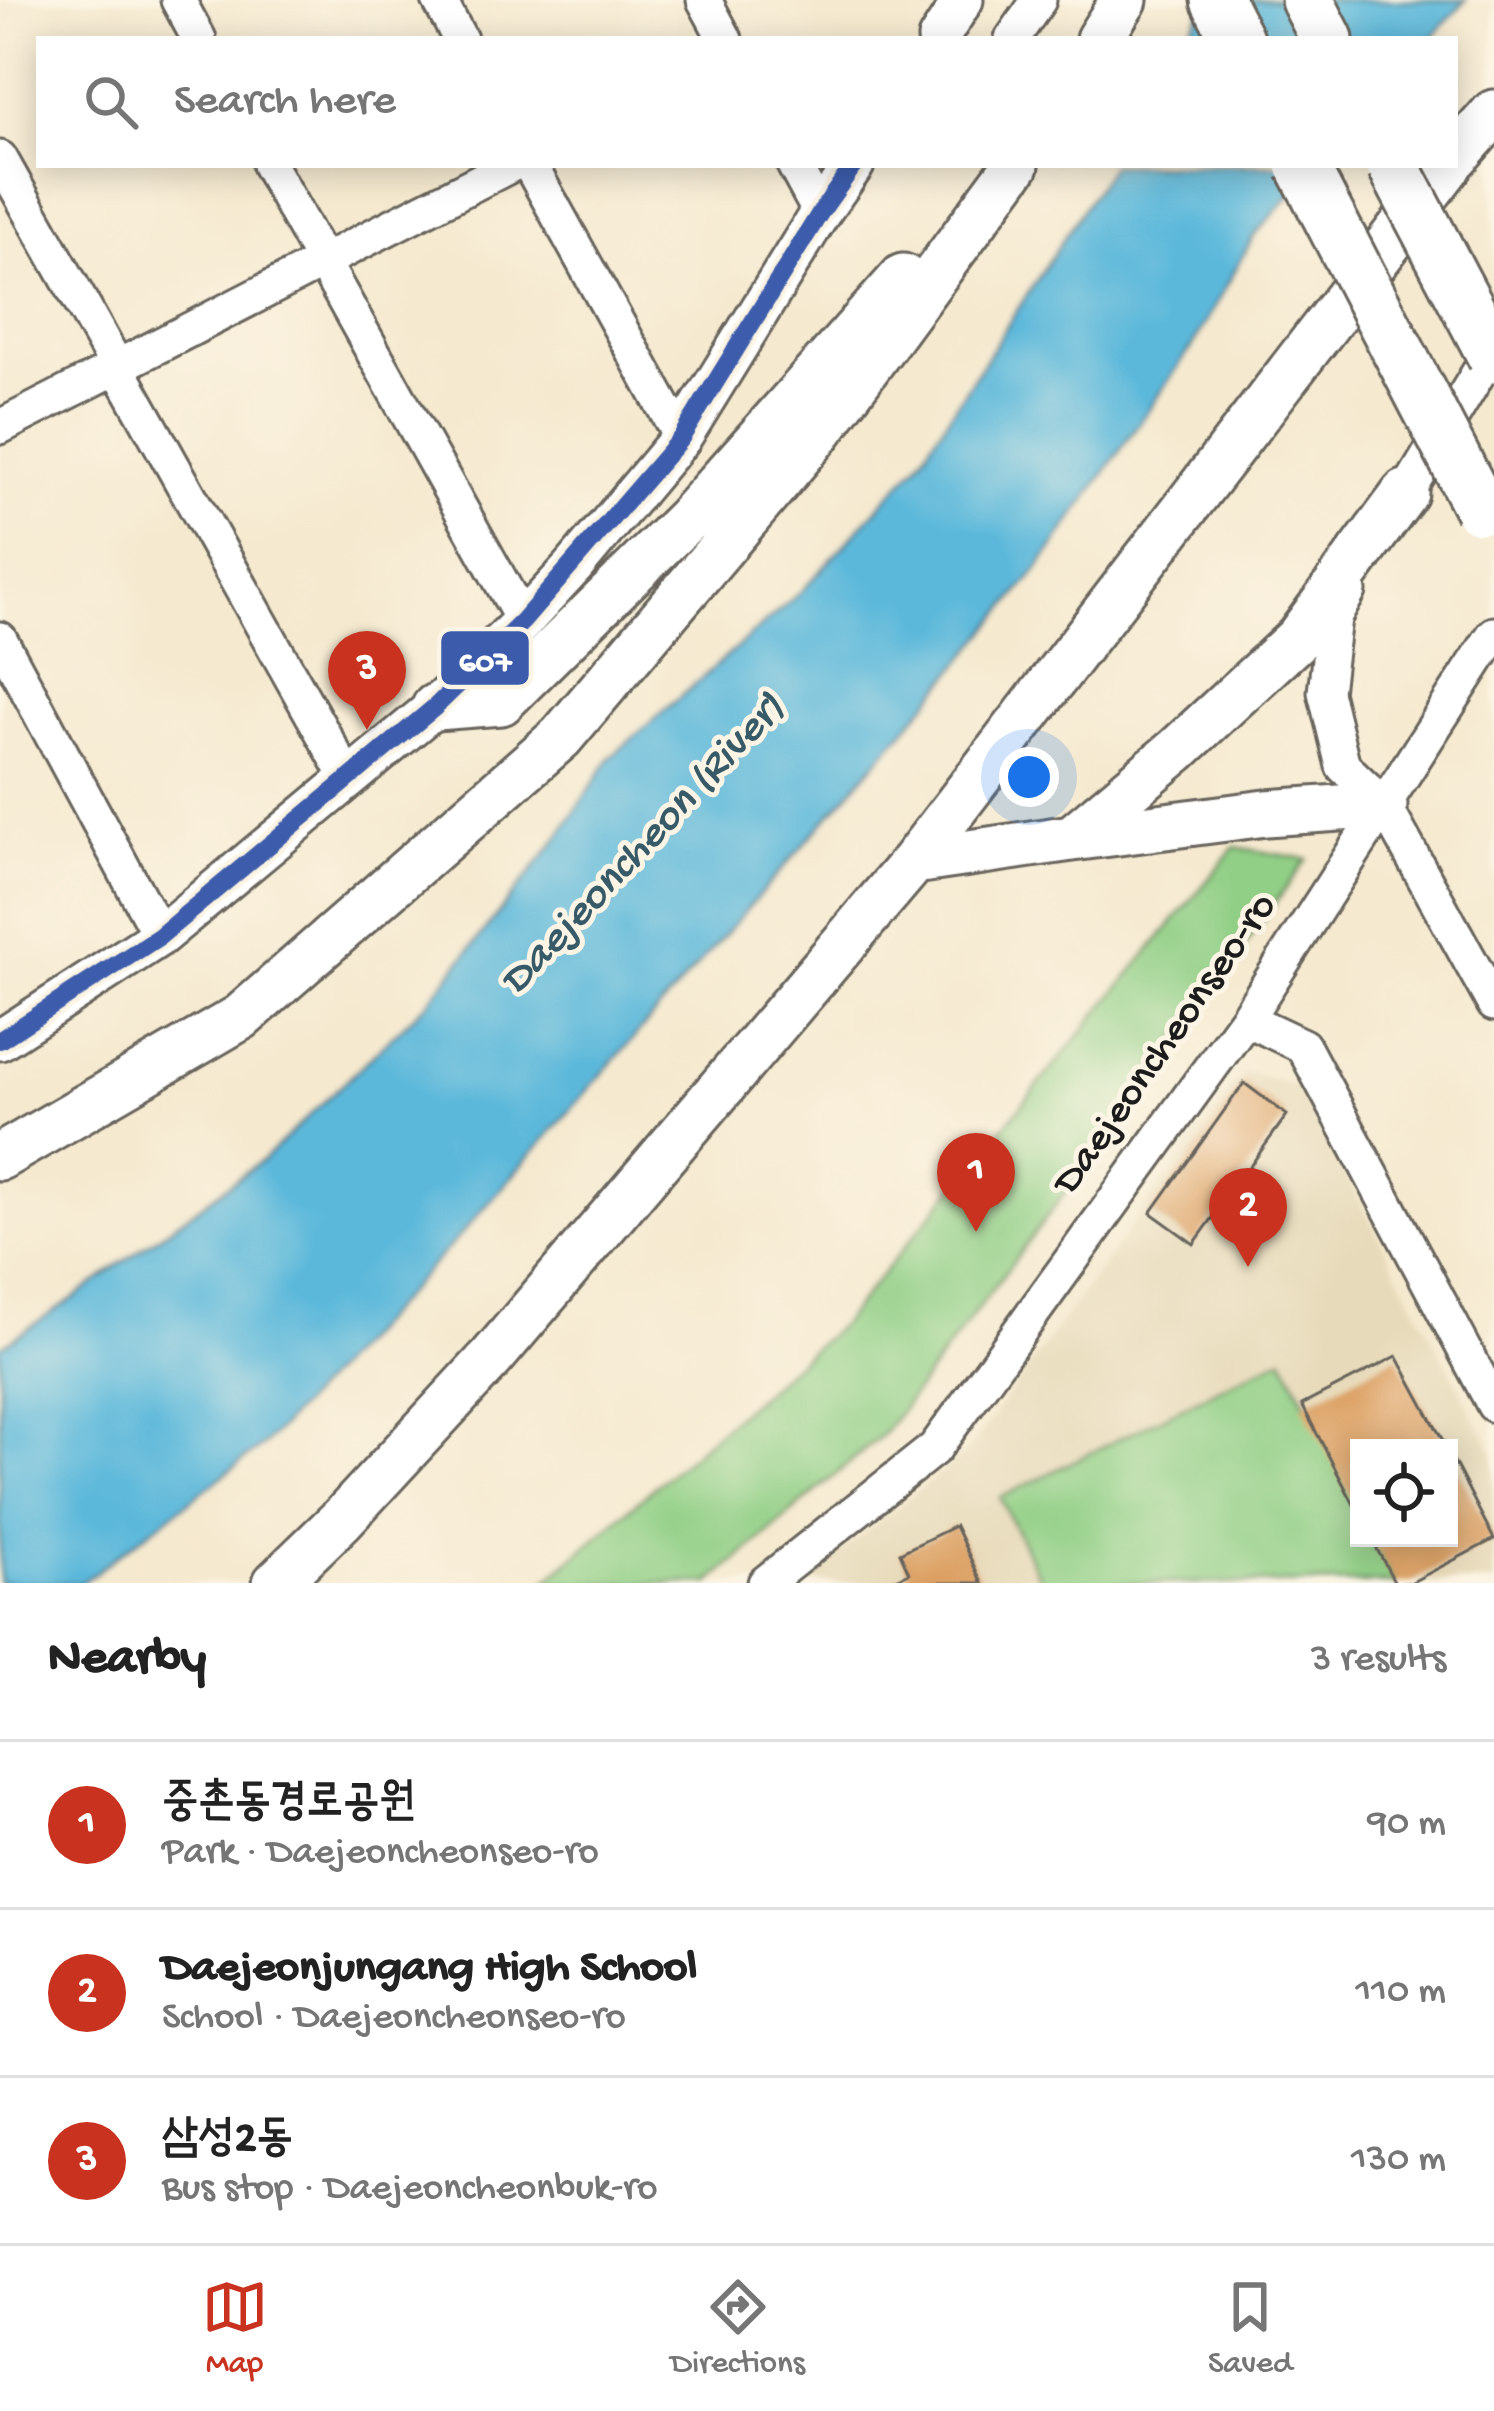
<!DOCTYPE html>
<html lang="en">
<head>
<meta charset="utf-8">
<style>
	:root { --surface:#fff; --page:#f2f2f2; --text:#222; --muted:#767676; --line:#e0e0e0; --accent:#c8321e }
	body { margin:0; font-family:"Gochi Hand","Poor Story",sans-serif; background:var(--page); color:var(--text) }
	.controls { position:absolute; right:36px; bottom:36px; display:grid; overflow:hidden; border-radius:0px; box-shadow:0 6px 30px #0003 }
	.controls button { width:108px; height:108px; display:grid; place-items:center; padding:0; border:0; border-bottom:3px solid var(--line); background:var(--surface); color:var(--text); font:60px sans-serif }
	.you { position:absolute; left:1029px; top:777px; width:42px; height:42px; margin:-30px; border:9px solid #fff; border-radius:50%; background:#1a73e8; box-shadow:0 0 0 18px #1a73e833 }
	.badge { display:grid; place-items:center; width:78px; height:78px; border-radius:50%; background:var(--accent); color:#fff; font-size:39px; font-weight:700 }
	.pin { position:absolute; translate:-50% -99px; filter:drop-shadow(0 3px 6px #0008) }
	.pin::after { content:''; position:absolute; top:63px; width:42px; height:36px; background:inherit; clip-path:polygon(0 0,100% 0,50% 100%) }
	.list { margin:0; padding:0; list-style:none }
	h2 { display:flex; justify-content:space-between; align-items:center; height:156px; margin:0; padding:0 48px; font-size:51px }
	h2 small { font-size:39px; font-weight:400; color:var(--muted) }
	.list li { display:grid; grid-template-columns:78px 1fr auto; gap:36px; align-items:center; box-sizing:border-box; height:168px; padding:0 48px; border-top:3px solid var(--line) }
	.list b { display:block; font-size:45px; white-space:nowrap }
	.list p { margin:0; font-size:39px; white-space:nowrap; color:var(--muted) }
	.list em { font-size:39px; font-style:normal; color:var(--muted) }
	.icon { flex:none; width:66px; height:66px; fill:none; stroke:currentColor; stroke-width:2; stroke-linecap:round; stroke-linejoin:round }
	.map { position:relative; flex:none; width:1494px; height:1583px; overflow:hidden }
	.search { position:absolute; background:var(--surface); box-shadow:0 6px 30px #0003; left:36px; right:36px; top:36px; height:132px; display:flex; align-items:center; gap:30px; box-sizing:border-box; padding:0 42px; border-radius:0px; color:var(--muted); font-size:45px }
	.sheet { height:660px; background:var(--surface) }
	nav { display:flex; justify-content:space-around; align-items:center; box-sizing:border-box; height:168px; border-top:3px solid var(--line); background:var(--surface); font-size:33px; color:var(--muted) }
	nav a { display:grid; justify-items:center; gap:6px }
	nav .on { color:var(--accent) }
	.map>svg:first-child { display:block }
	.built { fill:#e7daba; fill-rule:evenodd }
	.green { fill:#91cf86; stroke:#567651; stroke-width:3 }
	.water { fill:#5cb8da; stroke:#3c6a7b; stroke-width:3 }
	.building { fill:#dca064 }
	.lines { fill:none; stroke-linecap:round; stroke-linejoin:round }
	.minor-casing { stroke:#68645b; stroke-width:39 }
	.tertiary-casing { stroke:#68645b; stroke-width:45 }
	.secondary-casing { stroke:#68645b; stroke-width:51 }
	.primary-casing { stroke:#68645b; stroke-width:57 }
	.minor { stroke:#fff; stroke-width:33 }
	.tertiary { stroke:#fff; stroke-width:39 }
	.secondary { stroke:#fff; stroke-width:45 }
	.primary { stroke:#fff; stroke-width:51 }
	.primary-bridge-casing { stroke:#68645b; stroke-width:57; stroke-linecap:butt }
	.primary-bridge { stroke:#fff; stroke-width:51 }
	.bus-1-casing { stroke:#fcf5e5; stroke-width:27 }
	.bus-1 { stroke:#3d5bab; stroke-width:18 }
	.labels { text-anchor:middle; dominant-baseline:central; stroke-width:10; stroke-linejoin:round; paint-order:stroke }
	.street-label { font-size:42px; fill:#1c1c1c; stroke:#fcf5e5 }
	.water-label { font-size:45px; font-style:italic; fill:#365a68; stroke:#fcf5e5 }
	.line-badge { stroke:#fcf5e5; stroke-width:4.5 }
	.badge-label { font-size:33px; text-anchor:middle; font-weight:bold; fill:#fff }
</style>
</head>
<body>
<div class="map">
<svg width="1494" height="1583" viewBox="0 0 1494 1583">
	<rect width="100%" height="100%" fill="#fcf5e5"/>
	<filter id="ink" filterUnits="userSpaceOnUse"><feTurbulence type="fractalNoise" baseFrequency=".00833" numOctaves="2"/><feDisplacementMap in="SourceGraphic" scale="24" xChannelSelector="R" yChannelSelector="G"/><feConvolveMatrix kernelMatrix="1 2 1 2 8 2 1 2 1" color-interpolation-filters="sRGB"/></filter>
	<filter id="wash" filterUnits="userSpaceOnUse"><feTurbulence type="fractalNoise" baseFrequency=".004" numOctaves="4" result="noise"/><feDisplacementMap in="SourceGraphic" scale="48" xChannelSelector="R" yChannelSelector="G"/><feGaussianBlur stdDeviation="2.7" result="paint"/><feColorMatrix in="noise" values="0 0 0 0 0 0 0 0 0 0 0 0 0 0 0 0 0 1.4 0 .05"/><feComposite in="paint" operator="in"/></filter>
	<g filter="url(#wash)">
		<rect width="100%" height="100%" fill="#f5e9cf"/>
		<!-- built -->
		<path class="built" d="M1244 1072 1299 1087 1494 1454V1583H802L966 1453ZM1359 1448H1449V1538H1359Z"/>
		<!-- green -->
		<path class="green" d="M1235 847 1307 859 1105 1140 884 1433 710 1583H544L841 1324Z
			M1283 1357 1359 1510V1538H1373L1395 1583H1042L1000 1498Z"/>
		<!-- water -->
		<path class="water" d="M1208 0H1466L1431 39H1185Z
			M1111 165H1318L1254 236 1195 342 1037 571 915 718 465 1230 265 1444 81 1583H0V1347L74 1298 264 1159 430 1000 557 839 610 758 802 591 917 465Z"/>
		<g id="blocks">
			<!-- building -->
			<path class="building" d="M1244 1083 1287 1115 1194 1244 1151 1213Z
				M1397 1356 1447 1448H1359V1514L1302 1405Z
				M1449 1452 1494 1539 1410 1583H1395L1371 1538H1449Z
				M955 1526 982 1583H888L909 1573 900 1553Z"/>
		</g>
	</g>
	<g filter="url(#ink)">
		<use href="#blocks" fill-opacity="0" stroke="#68645b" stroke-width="3"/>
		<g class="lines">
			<!-- minor casing -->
			<g class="minor-casing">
				<path id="minor" d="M178 0 199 39
					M439 0 460 39
					M704 0 725 39
					M1012 39 1039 0
					M0 158 349 780
					M269 165 523 621
					M530 165 681 438
					M794 165 820 213
					M0 427 511 165
					M1396 510 1494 347
					M1349 591 1334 618 1325 692 1343 766 1384 805 1494 1004
					M0 639 160 936
					M1246 1019 1303 1046 1494 1405
					M765 1583 935 1448 1246 1019 1494 634"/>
			</g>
			<!-- tertiary casing -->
			<g class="tertiary-casing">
				<path id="tertiary" d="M938 39 963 0
					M0 1040 160 936 435 707 523 621 574 566 681 438 820 213 854 165"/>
			</g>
			<!-- secondary casing -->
			<g class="secondary-casing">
				<path id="secondary" d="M1099 39 1124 0
					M1455 157 1494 113
					M435 707 501 702 687 519 903 277
					M1072 838 1266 813 1384 805
					M914 861 1072 838 1177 750 1298 638 1405 493
					M0 1157 241 1017 561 737 818 434 1016 165
					M276 1583 342 1519 492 1357 914 861 1449 165"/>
			</g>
			<!-- primary casing -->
			<g class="primary-casing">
				<path id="primary" d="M1217 0 1237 39
					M1307 0 1327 39"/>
			</g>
			<!-- minor -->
			<use href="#minor" class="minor"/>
			<!-- tertiary -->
			<use href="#tertiary" class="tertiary"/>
			<!-- secondary -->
			<use href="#secondary" class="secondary"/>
			<!-- primary -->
			<use href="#primary" class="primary"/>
			<!-- primary-bridge casing -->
			<g class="primary-bridge-casing">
				<path id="primary-bridge" d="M1302 165 1480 508
					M1393 165 1494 357"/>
			</g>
			<!-- primary-bridge -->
			<use href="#primary-bridge" class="primary-bridge"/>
			<!-- bus-1 casing -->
			<g class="bus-1-casing">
				<path id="bus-1" d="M0 1040 160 936 435 707 523 621 681 438 820 213 854 165"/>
			</g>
			<!-- bus-1 -->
			<use href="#bus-1" class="bus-1"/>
		</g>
	</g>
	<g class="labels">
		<!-- street labels -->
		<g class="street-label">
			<text transform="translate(1167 1045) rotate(-55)">Daejeoncheonseo-ro</text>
		</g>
		<!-- water labels -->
		<g class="water-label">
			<text transform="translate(644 846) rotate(-47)">Daejeoncheon (River)</text>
		</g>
	</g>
	<rect class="line-badge" x="439" y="629" width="92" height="58" rx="12" fill="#3d5bab"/>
	<g class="badge-label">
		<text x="485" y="670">607</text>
	</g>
</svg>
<div class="controls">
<button><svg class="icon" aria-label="locate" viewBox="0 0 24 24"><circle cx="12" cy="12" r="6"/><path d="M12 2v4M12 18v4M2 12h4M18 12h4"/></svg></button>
</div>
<div class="you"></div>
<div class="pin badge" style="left:976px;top:1232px">1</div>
<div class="pin badge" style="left:1248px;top:1267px">2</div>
<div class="pin badge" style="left:367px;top:730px">3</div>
<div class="search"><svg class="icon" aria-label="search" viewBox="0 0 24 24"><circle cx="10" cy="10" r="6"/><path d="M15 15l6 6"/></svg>Search here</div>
</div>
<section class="sheet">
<h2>Nearby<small>3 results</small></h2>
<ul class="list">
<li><span class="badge">1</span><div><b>중촌동경로공원</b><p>Park · Daejeoncheonseo-ro</p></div><em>90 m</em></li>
<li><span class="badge">2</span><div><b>Daejeonjungang High School</b><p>School · Daejeoncheonseo-ro</p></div><em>110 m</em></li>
<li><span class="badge">3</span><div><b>삼성2동</b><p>Bus stop · Daejeoncheonbuk-ro</p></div><em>130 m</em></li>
</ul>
</section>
<nav>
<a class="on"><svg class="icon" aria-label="map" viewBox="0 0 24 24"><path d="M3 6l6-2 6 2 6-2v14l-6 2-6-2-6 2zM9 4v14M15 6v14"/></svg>Map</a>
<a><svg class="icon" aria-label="directions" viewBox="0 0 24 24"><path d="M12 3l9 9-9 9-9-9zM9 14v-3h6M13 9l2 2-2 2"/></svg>Directions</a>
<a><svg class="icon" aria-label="saved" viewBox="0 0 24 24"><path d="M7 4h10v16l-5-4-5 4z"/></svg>Saved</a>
</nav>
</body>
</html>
